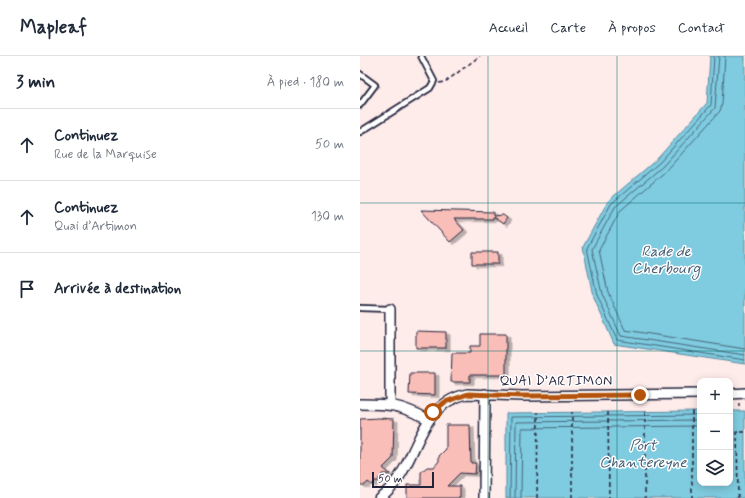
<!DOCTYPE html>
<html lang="fr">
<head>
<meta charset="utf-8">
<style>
	:root { --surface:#fff; --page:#f6f6f7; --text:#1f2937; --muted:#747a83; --line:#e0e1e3 }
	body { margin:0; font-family:Mynerve,sans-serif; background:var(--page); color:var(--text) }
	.controls { position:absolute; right:12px; bottom:12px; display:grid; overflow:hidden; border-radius:8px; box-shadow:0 2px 10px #0003 }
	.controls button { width:36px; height:36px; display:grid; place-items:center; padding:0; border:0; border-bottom:1px solid var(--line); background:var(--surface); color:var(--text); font:20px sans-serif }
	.scale { position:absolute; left:12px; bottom:10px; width:62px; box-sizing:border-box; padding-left:4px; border:2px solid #22223b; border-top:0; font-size:11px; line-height:14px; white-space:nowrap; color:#22223b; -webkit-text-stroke:3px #fff; paint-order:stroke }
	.stop { position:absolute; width:12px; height:12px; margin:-9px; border:3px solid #b45309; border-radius:50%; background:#fff }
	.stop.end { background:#b45309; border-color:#fff; box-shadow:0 1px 4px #0008 }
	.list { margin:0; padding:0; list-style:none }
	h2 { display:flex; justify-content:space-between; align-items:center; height:52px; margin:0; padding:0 16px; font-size:17px }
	h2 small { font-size:13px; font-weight:400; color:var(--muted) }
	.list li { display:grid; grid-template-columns:26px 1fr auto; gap:12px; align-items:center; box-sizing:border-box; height:72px; padding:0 16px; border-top:1px solid var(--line) }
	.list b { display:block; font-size:15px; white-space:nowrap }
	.list p { margin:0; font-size:13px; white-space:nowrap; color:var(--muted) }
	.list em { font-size:13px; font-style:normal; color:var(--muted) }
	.icon { flex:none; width:22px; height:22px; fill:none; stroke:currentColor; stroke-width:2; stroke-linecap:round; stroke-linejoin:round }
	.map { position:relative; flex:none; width:385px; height:442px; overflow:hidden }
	header { display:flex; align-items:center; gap:24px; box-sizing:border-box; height:56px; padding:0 20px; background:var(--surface); border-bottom:1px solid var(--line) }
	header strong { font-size:19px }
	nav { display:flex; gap:22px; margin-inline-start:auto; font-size:14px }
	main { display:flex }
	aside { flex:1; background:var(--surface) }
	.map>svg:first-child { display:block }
	.water { fill:#7fcbdf; stroke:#5a879d }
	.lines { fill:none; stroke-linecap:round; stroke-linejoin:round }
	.shore { stroke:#47667d; stroke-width:1 }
	.building { fill:#fabeb8; stroke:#22223b; filter:url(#shadow) }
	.lane-casing { stroke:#22223b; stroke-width:8 }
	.street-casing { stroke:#22223b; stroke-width:12 }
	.path { stroke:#22223b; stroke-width:1.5; stroke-dasharray:4 3; stroke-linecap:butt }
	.lane { stroke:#fff; stroke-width:4.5 }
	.street { stroke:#fff; stroke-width:9 }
	.route { stroke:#b45309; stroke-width:5 }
	.grid { fill:none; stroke:#0f766e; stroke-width:1; stroke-opacity:0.55 }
	.labels { text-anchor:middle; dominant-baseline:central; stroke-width:3; stroke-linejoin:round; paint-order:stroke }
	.street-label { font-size:14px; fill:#22223b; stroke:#fff }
	.water-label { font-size:15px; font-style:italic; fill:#435d74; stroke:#fff }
</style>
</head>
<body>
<header>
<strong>Mapleaf</strong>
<nav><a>Accueil</a><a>Carte</a><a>À propos</a><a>Contact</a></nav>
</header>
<main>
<aside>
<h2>3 min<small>À pied · 180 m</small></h2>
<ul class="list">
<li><svg class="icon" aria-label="ahead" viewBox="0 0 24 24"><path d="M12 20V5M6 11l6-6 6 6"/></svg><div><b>Continuez</b><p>Rue de la Marquise</p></div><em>50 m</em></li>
<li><svg class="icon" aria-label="ahead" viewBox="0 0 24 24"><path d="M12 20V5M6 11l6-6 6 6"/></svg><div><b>Continuez</b><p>Quai d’Artimon</p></div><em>130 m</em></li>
<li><svg class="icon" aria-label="arrive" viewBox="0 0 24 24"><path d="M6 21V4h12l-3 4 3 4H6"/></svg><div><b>Arrivée à destination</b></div></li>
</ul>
</aside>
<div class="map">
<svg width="385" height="442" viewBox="0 0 385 442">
	<defs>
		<filter id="shadow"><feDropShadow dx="4" dy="2.5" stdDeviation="0" flood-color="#0004"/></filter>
	</defs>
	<rect width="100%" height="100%" fill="#feecea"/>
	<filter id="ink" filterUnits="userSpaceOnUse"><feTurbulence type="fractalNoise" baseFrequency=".025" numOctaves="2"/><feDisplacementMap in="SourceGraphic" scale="8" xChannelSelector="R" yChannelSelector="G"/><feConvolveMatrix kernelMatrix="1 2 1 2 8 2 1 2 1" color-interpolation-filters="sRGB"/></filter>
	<g filter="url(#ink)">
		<!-- water -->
		<path class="water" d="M350 0H385V308L254 288 233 240 223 191 248 145 297 103 347 47Z
			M340 355V427H370V355H385V442H146V357Z"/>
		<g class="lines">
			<!-- shore -->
			<path class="shore" d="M354 0 351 49 300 106 251 148 227 192 237 239 257 284 385 304
				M359 0 355 52 303 110 255 151 232 193 242 238 261 280 385 299
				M365 0 362 48 360 55 307 114 260 155 239 194 248 236 265 274 385 293
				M150 442 151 361 340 359
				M155 442 156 366 340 364
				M161 442 162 372 340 370"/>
		</g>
		<!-- building -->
		<path class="building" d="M61 154 133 156V160L143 159 147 162 143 168 133 161V163H94L104 174 90 186Z
			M112 196H138V208H112Z
			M56 275 86 276V292H56Z
			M120 278H146V319H110V326H91L92 297H110V290H120Z
			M50 317H75V339L49 338Z
			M19 362 34 363 33 402 23 412 30 418H22V422H19V425H15L12 429 8 426 5 429H0V363Z
			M86 369H110L111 407H116L115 418 100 417 87 430H100V442H47V429H61V416L67 411H74L79 405V400L86 393Z"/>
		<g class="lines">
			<!-- lane casing -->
			<g class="lane-casing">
				<path id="lane" d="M0 18 15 29 0 49
					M0 76 70 32 74 25 61 0
					M0 252 30 253"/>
			</g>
			<!-- street casing -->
			<g class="street-casing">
				<path id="street" d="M30 253V348
					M370 338 385 337
					M0 348C31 348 40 349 68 363
					M19 442C61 413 52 350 107 338L162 340 340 338
					M124 442 125 338"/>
			</g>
			<!-- path -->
			<path class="path" d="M79 27 85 26 120 0
				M379 351V345
				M332 355V442
				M248 356 249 442
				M285 356V442
				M177 442 178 356
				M212 442V356
				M378 442 377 376H385"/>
			<!-- lane -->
			<use href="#lane" class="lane"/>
			<!-- street -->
			<use href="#street" class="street"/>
		</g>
	</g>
	<g class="lines" filter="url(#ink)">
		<!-- route -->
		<path class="route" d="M73 356 85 346 108 338 162 340 280 339"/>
	</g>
	<!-- grid -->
	<path class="grid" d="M128 0V442M257 0V442M0 147H385M0 295H385"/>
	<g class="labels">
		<!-- street labels -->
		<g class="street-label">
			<text x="196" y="325">QUAI D’ARTIMON</text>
		</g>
		<!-- water labels -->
		<g class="water-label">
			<text x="306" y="196">Rade de<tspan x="306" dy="17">Cherbourg</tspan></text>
			<text x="283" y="390">Port<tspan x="283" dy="17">Chantereyne</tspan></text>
		</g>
	</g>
</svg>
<div class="controls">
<button>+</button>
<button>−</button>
<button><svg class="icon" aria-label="layers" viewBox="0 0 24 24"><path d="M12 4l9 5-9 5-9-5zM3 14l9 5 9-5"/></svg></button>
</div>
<div class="scale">50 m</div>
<div class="stop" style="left:73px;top:356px"></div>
<div class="stop end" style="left:280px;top:339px"></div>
</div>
</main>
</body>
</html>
